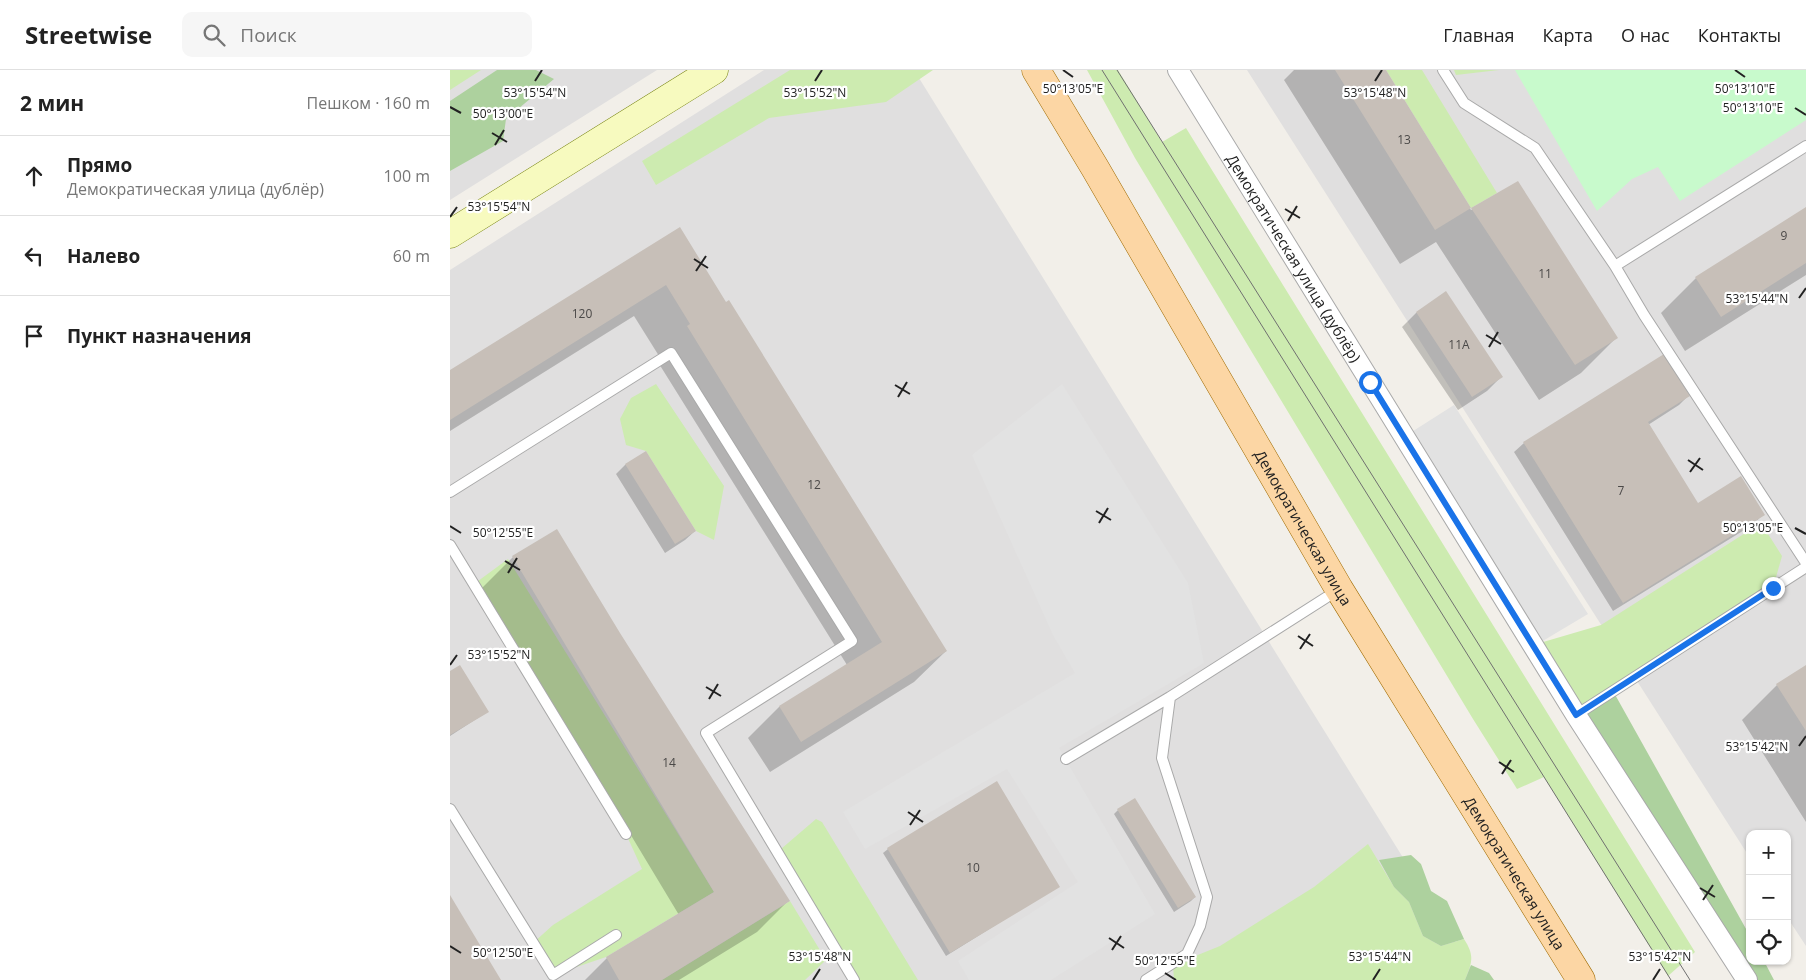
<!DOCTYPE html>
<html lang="ru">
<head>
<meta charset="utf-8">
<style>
	:root { --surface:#fff; --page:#f6f6f6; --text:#222; --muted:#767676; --line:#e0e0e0 }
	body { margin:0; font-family:"Open Sans",sans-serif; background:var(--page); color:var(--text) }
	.controls { position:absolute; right:15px; bottom:15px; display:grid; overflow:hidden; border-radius:10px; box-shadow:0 1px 4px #0004 }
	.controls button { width:45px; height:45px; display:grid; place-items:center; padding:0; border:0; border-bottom:1px solid var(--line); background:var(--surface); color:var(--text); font:25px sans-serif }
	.stop { position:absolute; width:15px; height:15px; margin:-11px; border:4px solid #1a73e8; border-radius:50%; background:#fff }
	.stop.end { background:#1a73e8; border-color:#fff; box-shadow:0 1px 5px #0008 }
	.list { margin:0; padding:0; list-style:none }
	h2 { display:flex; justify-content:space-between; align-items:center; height:65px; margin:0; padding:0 20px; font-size:21px }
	h2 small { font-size:16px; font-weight:400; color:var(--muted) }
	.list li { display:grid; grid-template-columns:32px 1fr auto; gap:15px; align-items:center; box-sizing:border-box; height:80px; padding:0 20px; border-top:1px solid var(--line) }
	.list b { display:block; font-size:19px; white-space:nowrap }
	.list p { margin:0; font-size:16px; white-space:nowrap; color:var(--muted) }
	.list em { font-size:16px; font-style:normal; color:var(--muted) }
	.icon { flex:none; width:28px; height:28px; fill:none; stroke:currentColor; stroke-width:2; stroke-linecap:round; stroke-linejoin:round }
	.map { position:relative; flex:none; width:1356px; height:910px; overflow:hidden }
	header { display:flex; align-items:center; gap:30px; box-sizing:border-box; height:70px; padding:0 25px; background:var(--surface); border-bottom:1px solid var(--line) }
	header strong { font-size:24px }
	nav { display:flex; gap:28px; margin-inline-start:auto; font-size:18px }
	.search { width:350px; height:45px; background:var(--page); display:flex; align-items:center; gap:12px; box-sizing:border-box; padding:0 18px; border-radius:10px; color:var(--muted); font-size:19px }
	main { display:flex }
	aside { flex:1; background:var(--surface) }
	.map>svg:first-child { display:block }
	.residential { fill:#e0dfdf }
	.grass { fill:#cdebb0 }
	.forest { fill:#add19e }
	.park { fill:#c8facc }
	.parking { fill:#e2e2e2 }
	.shadow { fill:#0003 }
	.building { fill:#c7bfb8 }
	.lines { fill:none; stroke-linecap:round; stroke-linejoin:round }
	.lane-casing { stroke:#a9a9a9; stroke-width:12 }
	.street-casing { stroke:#a9a9a9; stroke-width:22 }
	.secondary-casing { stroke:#707d05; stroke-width:29 }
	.primary-casing { stroke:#a06b00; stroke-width:29 }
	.lane { stroke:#fff; stroke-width:10 }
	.street { stroke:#fff; stroke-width:20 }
	.secondary { stroke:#f7fabf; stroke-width:28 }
	.primary { stroke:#fcd6a4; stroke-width:28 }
	.tram { stroke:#707070; stroke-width:1 }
	.route { stroke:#1a73e8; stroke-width:6 }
	.ticks { fill:none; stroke:#222; stroke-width:2 }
	.labels { text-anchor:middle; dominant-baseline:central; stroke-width:4.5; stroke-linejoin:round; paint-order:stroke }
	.number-label { font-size:12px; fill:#4b4948 }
	.street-label { font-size:15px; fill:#222; stroke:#fff }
	.ticks-label { font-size:12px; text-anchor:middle; fill:#222; stroke:#fff; stroke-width:4.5; stroke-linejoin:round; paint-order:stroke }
</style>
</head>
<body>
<header>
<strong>Streetwise</strong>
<div class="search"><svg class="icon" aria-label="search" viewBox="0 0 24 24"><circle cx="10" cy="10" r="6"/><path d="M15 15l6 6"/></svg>Поиск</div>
<nav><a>Главная</a><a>Карта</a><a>О нас</a><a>Контакты</a></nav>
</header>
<main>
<aside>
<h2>2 мин<small>Пешком · 160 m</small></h2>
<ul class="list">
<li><svg class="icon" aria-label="ahead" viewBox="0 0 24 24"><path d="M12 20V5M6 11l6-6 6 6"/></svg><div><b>Прямо</b><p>Демократическая улица (дублёр)</p></div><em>100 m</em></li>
<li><svg class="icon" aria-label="left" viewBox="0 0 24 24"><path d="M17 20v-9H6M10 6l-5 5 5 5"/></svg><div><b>Налево</b></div><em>60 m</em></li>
<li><svg class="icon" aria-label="arrive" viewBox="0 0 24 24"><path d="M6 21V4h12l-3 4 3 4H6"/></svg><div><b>Пункт назначения</b></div></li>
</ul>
</aside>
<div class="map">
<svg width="1356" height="910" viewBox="0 0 1356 910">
	<rect width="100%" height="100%" fill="#f2efe9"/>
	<!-- residential -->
	<path class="residential" d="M0 0H207L0 130Z
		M314 0H464L1029 910H0V200Z
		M797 0H1356V876L1337 847V764H1300V788Z"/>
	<!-- grass -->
	<path class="grass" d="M0 0H31L0 20Z
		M340 0H483L436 32 319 48 206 115 192 91Z
		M637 0H668L712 72 736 58 1245 882 1218 906 1094 707 1067 719 1023 649 685 88Z
		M936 0H972L1047 123 1021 138Z
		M1004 0H1049L1006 5Z
		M206 314 274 416 264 470 246 461 196 381 176 375 170 349 181 328Z
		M1311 453 1332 486 1323 518 1126 645 1083 575 1151 555Z
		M58 489 264 822 156 887 103 905 83 873 103 855 192 799 176 764 24 514Z
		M366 749 372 752 468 910H407L331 779Z
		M918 774 944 817 959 832 973 866 991 876 1014 869C1025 886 1022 892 1015 910H724L723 895 770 876 864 817Z
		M340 831 376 890 355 910H212Z"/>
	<!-- forest -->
	<path class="forest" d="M47 0H86L104 9 56 49 53 71 0 101V31Z
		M1163 621 1300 866V891H1314L1324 910H1297L1126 645Z
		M961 785 971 794 981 821 997 831 1014 869 991 876 973 866 959 832 944 817 929 790Z
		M1021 895 1039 903 1044 910H1015Z"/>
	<!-- park -->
	<path class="park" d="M1065 0H1356V50L1230 131 1208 97 1182 109 1147 141Z"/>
	<!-- parking -->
	<path class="parking" d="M612 314 738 513 754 593 609 678 705 844 601 910H519L508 891 628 812 557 699 415 779 393 742 625 603 603 565 522 385Z
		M1004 335 1138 544 1091 572 960 363Z"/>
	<!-- shadow -->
	<path class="shadow" d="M844 0H935L1021 140 1067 113 1166 268 1131 303 1089 330 986 172 950 194 834 10Z
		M1356 139V205L1235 281 1211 243 1246 208Z
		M229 159 496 581 464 612 320 702 298 668 329 637 397 595 206 289 209 286 184 246 0 361V302Z
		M996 223 1051 307 1037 321 1008 340 952 257 966 243Z
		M1238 326 1229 335 1198 355 1248 435 1313 444 1304 454 1163 541 1064 382 1074 373Z
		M196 383 245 461 235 470 215 483 166 404 175 395Z
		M63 487 338 831 307 862 229 910H135L157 888 229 845 32 518Z
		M1356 597V752L1292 650 1327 615Z
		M0 602 37 642 0 666Z
		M668 740 745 827 741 831 724 842 664 744Z
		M438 779 608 816 496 886 433 783Z"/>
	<!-- building -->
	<path class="building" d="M885 0H936L1021 138 985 160Z
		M1068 111 1168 268 1125 295 1021 138Z
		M1356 137V193L1271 247 1245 207Z
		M230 157 276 232 279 230 497 581 351 672 329 636 432 572 237 256 240 254 216 215 0 350V300Z
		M996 221 1053 307 1022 327 966 242Z
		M1214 284 1240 326 1198 352 1248 433 1291 406 1315 445 1173 533 1073 372Z
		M196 381 246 461 225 474 175 394Z
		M107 459 170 563 340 831 212 910H169L156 887 264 822 62 486Z
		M10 595 39 642 0 665V601Z
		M1356 595V661L1326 614Z
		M547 711 610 817 500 883 437 778Z
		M685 728 746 827 728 838 667 739Z
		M0 825 51 910H0Z"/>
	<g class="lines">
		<!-- lane casing -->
		<g class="lane-casing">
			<path id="lane" d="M993 0 1014 33 1085 78 1165 196 1194 245 1356 493
				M1165 196 1356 76
				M0 422 221 283 402 571 256 663 404 910
				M0 475 176 764
				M1126 645 1356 497
				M616 689 720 627
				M0 739 103 905 166 865
				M696 910 737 884 750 856 757 827 712 688 720 627 888 520"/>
		</g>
		<!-- street casing -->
		<g class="street-casing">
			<g id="street">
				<path id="s1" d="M728 0 1126 645 1297 910"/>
			</g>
		</g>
		<!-- secondary casing -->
		<g class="secondary-casing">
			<path id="secondary" d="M0 164 264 0"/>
		</g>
		<!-- primary casing -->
		<g class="primary-casing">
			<g id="primary">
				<path id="s2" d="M586 0 645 98 889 519 1131 910"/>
			</g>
		</g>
		<!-- lane -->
		<use href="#lane" class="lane"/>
		<!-- street -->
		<use href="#street" class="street"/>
		<!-- secondary -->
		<use href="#secondary" class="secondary"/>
		<!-- primary -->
		<use href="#primary" class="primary"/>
		<!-- tram -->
		<path class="tram" d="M652 0 1221 910
			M667 0 1240 910"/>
	</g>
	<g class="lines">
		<!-- route -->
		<path class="route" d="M920 312 1126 645 1323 518"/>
	</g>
	<!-- ticks -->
	<path class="ticks" d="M613 0 623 7M1285 0 1295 7M85 11 92 0M365 11 372 0M925 11 932 0M0 37 11 43M1345 38 1356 45M42 63 57 72M45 75 54 60M835 139 850 148M0 147 7 137M838 151 847 136M244 189 258 198M246 201 256 186M1349 228 1356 218M1036 265 1051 274M1039 277 1048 262M445 315 460 324M448 327 457 312M1238 390 1253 400M1240 402 1250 388M646 441 661 450M649 453 658 438M0 456 11 463M1345 458 1356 464M55 491 70 500M58 503 67 488M848 566 863 576M850 579 860 564M0 595 7 585M256 617 271 626M259 629 268 614M1349 676 1356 666M1049 692 1064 702M1052 704 1061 690M458 742 473 752M460 755 470 740M1250 818 1265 827M1253 830 1263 815M659 868 674 878M0 876 11 883M662 880 671 866M715 903 726 910M363 910 370 899M923 910 930 899M1203 910 1210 899"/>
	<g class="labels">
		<!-- number labels -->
		<g class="number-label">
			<text x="954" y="69">13</text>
			<text x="1334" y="165">9</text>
			<text x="1095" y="203">11</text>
			<text x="132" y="243">120</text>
			<text x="1009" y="274">11А</text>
			<text x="364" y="414">12</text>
			<text x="1171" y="420">7</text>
			<text x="219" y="692">14</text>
			<text x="523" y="797">10</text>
		</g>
		<!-- street labels -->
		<g class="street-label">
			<text stroke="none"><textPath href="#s1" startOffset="221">Демократическая улица (дублёр)</textPath></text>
			<text stroke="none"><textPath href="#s2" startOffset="530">Демократическая улица</textPath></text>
			<text stroke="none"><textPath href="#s2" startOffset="935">Демократическая улица</textPath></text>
		</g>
	</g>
	<g class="ticks-label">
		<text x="1295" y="23">50°13'10"E</text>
		<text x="623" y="23">50°13'05"E</text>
		<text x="85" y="27">53°15'54"N</text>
		<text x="365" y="27">53°15'52"N</text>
		<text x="925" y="27">53°15'48"N</text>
		<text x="1303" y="42">50°13'10"E</text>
		<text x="53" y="48">50°13'00"E</text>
		<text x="49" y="141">53°15'54"N</text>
		<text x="1307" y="233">53°15'44"N</text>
		<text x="1303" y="462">50°13'05"E</text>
		<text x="53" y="467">50°12'55"E</text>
		<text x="49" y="589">53°15'52"N</text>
		<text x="1307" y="681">53°15'42"N</text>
		<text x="53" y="887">50°12'50"E</text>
		<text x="370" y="891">53°15'48"N</text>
		<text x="930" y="891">53°15'44"N</text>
		<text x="1210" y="891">53°15'42"N</text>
		<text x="715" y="895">50°12'55"E</text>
	</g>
</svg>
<div class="controls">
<button>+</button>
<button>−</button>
<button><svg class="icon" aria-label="locate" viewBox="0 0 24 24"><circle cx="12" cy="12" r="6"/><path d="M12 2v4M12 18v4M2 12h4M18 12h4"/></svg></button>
</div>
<div class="stop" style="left:920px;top:312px"></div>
<div class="stop end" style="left:1323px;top:518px"></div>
</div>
</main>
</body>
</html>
